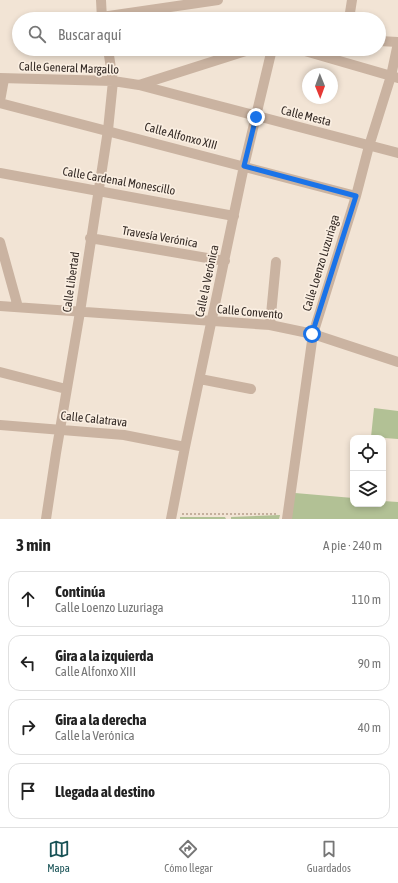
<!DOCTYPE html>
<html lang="es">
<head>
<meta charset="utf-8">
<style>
	:root { --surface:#fff; --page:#f2f2f2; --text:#222; --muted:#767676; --line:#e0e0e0; --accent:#185256 }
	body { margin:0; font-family:"Asap Condensed",sans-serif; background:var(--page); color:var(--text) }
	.controls { position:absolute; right:12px; bottom:12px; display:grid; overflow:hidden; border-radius:8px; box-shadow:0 2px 6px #0003 }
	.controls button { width:36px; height:36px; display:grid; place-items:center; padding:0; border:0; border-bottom:1px solid var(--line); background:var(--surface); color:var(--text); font:20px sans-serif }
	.compass { position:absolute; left:302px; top:68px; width:36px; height:36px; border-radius:50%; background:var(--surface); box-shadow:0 2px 6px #0003; rotate:179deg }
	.stop { position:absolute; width:12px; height:12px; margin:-9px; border:3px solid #1a73e8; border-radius:50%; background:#fff }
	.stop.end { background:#1a73e8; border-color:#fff; box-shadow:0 1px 4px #0008 }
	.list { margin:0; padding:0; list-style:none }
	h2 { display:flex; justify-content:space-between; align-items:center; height:52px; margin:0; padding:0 16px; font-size:17px }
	h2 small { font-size:13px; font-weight:400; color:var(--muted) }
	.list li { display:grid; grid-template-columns:26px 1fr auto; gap:12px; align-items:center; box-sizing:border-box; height:56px; margin:0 8px 8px; padding:0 8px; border:1px solid var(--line); border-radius:12px }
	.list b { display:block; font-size:15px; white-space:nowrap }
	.list p { margin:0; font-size:13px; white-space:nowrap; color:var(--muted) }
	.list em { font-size:13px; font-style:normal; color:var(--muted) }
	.icon { flex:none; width:22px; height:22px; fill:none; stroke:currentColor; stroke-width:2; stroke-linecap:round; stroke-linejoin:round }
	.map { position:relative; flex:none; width:398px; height:519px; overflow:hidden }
	.search { position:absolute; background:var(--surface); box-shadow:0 2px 6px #0003; left:12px; right:12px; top:12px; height:44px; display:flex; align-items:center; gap:10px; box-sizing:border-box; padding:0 14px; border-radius:22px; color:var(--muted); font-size:15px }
	.sheet { height:308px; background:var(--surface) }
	nav { display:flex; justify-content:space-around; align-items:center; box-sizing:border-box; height:56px; border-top:1px solid var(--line); background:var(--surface); font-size:11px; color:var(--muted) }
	nav a { display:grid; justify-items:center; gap:2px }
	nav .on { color:var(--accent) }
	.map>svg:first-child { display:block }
	.green { fill:#b2c195 }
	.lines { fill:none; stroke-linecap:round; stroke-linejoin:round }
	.path { stroke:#b59d8b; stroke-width:1.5; stroke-dasharray:2 2; stroke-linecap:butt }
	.street { stroke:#cab3a1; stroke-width:10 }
	.route { stroke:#1a73e8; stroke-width:5 }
	.labels { text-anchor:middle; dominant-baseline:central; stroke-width:3.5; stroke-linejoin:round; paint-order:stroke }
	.street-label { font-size:12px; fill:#332924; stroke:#faeee1 }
</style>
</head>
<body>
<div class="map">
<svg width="398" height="519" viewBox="0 0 398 519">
	<rect width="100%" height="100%" fill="#f2e4d5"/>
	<!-- green -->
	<path class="green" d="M374 408 398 411V439L371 437Z
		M295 493 353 498V504H383V501L398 502V519H291Z
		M280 515 279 519H231V517Z
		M180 517H225L226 519H180Z"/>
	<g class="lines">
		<!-- path -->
		<path class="path" d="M182 514H278"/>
		<!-- street -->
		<path class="street" d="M101 0 102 19
			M88 19 218 0
			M349 19 352 0
			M379 41 398 42
			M298 49 398 78
			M0 78 113 81 139 85 252 49
			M139 85 398 153
			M0 101 4 79
			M0 103 356 196
			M0 173 234 216
			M90 238 225 261
			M0 242 18 307
			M0 306 270 325 313 334 398 362
			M270 325 276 262
			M0 372 66 389
			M200 379 251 389
			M0 425 124 435 185 447
			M46 519 56 453 80 312 108 130 113 81 108 49
			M171 519 185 447 244 166 272 49
			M287 519 313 334 356 196 369 146 391 76 398 43"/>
	</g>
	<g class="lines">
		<!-- route -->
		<path class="route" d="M256 117 244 166 356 196 312 334"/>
	</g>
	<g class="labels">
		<!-- street labels -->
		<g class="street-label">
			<text transform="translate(69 68) rotate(2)">Calle General Margallo</text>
			<text transform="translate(306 116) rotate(14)">Calle Mesta</text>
			<text transform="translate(181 136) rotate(15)">Calle Alfonxo XIII</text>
			<text transform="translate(119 181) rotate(10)">Calle Cardenal Monescillo</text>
			<text transform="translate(160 237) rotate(10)">Travesía Verónica</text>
			<text transform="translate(321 263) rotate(-73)">Calle Loenzo Luzuriaga</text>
			<text transform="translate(207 281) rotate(-78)">Calle la Verónica</text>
			<text transform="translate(71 282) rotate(-82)">Calle Libertad</text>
			<text transform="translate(250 312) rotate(5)">Calle Convento</text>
			<text transform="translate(94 419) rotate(6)">Calle Calatrava</text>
		</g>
	</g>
</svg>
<div class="controls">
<button><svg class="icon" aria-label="locate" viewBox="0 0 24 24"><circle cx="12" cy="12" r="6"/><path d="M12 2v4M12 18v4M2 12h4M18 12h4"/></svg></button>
<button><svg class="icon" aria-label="layers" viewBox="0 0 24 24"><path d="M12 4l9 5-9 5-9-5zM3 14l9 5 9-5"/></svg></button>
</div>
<svg class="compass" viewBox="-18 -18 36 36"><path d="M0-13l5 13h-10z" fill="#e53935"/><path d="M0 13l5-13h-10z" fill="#767676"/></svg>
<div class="stop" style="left:312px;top:334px"></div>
<div class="stop end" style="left:256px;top:117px"></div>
<div class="search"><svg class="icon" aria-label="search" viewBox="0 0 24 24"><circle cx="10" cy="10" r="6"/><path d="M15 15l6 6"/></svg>Buscar aquí</div>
</div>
<section class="sheet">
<h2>3 min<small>A pie · 240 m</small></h2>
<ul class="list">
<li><svg class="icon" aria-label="ahead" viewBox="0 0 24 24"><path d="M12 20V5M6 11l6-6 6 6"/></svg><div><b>Continúa</b><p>Calle Loenzo Luzuriaga</p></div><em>110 m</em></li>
<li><svg class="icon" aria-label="left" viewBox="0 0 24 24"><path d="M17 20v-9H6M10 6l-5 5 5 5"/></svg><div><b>Gira a la izquierda</b><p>Calle Alfonxo XIII</p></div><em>90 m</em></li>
<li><svg class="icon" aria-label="right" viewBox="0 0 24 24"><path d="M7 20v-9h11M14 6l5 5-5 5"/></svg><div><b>Gira a la derecha</b><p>Calle la Verónica</p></div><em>40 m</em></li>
<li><svg class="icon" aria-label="arrive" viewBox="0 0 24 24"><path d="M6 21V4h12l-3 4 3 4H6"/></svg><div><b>Llegada al destino</b></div></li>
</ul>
</section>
<nav>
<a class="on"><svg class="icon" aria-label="map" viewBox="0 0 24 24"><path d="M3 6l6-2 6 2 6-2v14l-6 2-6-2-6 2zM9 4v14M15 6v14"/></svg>Mapa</a>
<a><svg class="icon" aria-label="directions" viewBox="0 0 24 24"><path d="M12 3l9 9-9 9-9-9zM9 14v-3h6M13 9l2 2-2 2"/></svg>Cómo llegar</a>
<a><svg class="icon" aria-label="saved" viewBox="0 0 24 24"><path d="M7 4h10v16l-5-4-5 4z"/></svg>Guardados</a>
</nav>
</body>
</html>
